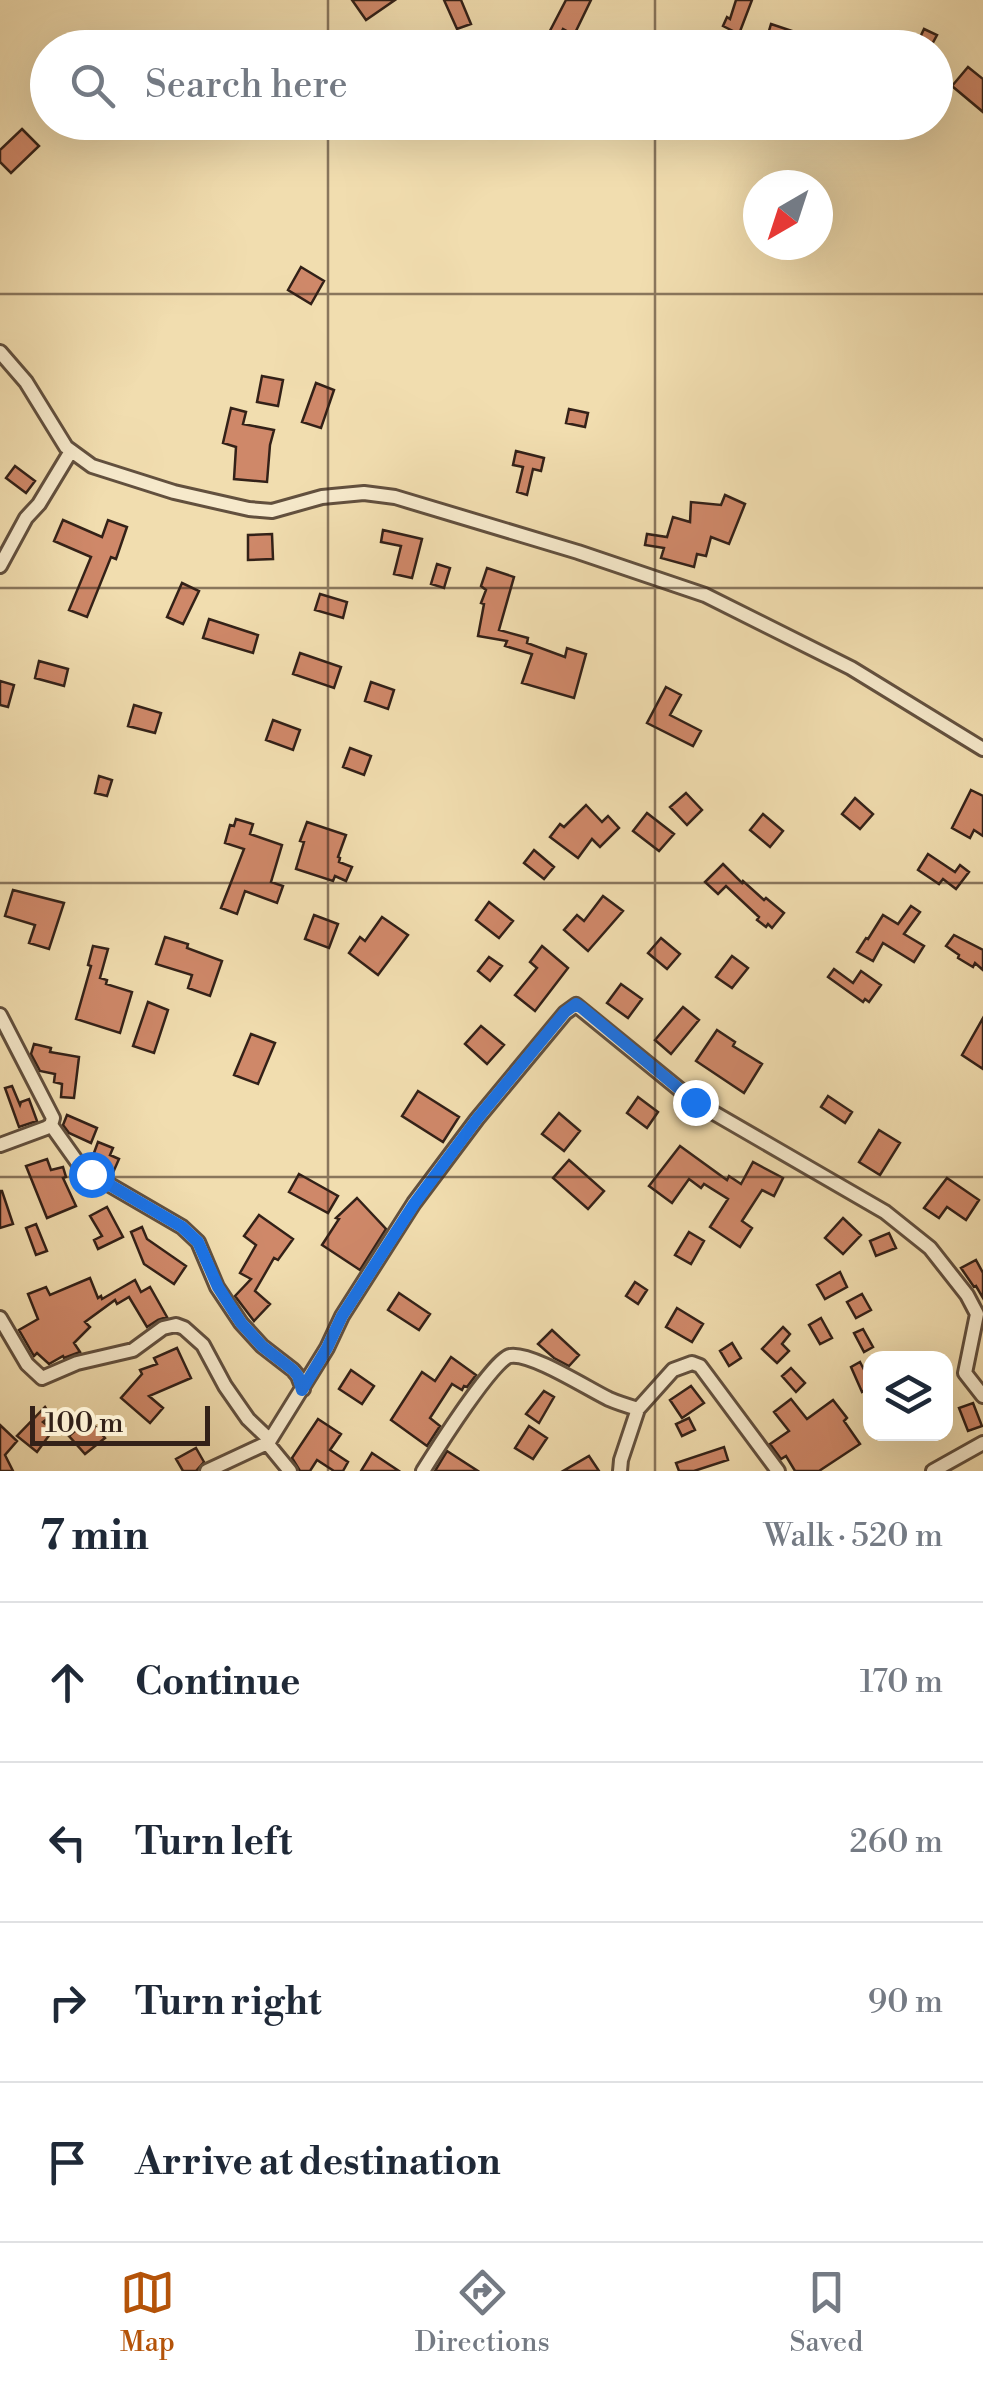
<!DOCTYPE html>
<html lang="en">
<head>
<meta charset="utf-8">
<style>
	:root { --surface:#fff; --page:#f2f2f3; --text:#1f2937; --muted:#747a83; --line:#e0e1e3; --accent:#b45309 }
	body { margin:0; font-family:"Libre Bodoni",serif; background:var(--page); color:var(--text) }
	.controls { position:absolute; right:30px; bottom:30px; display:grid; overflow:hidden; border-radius:20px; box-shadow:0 10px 40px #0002 }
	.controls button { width:90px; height:90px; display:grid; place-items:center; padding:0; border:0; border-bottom:2px solid var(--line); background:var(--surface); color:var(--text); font:50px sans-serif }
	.compass { position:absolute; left:743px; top:170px; width:90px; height:90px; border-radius:50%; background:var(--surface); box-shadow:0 10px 40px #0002; rotate:219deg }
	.scale { position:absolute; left:30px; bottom:25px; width:180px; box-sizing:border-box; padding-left:10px; border:5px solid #332118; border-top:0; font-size:28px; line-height:35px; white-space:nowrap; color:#332118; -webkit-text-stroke:8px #f6e9cb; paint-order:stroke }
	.stop { position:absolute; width:30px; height:30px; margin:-22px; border:8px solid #1a73e8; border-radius:50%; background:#fff }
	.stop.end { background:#1a73e8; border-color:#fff; box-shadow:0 2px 10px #0008 }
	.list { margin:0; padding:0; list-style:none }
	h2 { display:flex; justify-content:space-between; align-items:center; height:130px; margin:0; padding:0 40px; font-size:42px }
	h2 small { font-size:32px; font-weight:400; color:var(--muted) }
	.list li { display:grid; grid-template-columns:65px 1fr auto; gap:30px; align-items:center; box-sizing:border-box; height:160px; padding:0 40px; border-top:2px solid var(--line) }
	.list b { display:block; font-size:38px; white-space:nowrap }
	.list em { font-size:32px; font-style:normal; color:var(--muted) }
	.icon { flex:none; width:55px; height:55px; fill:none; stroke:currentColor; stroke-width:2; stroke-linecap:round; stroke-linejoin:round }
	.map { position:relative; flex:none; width:983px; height:1471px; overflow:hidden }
	.search { position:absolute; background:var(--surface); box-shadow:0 10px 40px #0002; left:30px; right:30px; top:30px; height:110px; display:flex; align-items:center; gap:25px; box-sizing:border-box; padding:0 35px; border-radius:55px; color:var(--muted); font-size:38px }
	.sheet { height:770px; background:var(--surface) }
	nav { display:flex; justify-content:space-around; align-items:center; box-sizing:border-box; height:140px; border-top:2px solid var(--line); background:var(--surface); font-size:28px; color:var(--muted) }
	nav a { display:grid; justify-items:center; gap:5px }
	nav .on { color:var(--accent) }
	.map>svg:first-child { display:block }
	.building { fill:#cf8869; stroke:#332118; stroke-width:2.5 }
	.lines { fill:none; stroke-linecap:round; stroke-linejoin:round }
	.minor-casing { stroke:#62503e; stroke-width:18 }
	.minor { stroke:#f6e9cb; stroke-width:12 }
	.route { stroke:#1a73e8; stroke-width:12 }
	.grid { fill:none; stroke:#332118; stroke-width:2.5; stroke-opacity:0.55 }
</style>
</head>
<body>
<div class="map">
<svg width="983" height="1471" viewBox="0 0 983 1471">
	<rect width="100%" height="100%" fill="#f1ddaf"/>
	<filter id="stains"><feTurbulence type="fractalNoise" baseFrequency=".002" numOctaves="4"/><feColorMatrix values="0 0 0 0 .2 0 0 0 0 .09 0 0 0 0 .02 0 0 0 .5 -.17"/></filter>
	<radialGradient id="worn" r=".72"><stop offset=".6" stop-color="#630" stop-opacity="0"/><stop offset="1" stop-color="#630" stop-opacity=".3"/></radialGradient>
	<!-- building -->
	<path class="building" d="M352 0H395L366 20Z
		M444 0H461L471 24 457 29Z
		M566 0H591L574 35 563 29 554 48H541Z
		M736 0H752L739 34 723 26 727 17 730 19Z
		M771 24 804 35 799 45 787 40 785 47 766 41Z
		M924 29 937 35 930 48H915Z
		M968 67 983 79V112L952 86Z
		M22 129 39 146 11 173 0 162V150Z
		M301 267 324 281 311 304 288 290Z
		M262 376 283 380 278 406 257 402Z
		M316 383 334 390 321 428 302 422Z
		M231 408 246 412 243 424 274 430 270 445 267 482 234 479 236 447 223 443Z
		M569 409 588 413 585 427 566 423Z
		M516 451 544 458 541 471 533 469 527 495 517 492 523 467 513 465Z
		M15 466 35 481 26 493 6 478Z
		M725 495 745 504 729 544 711 537 706 556 697 554 694 567 661 558 664 548 645 545 647 534 667 537 673 517 690 522 691 502 721 505Z
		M63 520 102 537 108 520 127 527 116 559 111 557 87 617 69 610 91 557 54 541Z
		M383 530 422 539 412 578 394 574 401 546 381 542Z
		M272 534 273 559 248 560V535Z
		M437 564 450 568 444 588 431 584Z
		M487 568 514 577 499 630 528 638 527 643 565 657 567 648 586 654 574 698 522 683 532 654 505 646 507 641 478 636 484 604 481 603 486 590 481 586Z
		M182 583 199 591 183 624 167 617Z
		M320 594 347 602 343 618 315 610Z
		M209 619 258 635 253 653 203 638Z
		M300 653 341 667 334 688 293 674Z
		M39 661 68 669 64 686 35 678Z
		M0 681 14 685 8 707 0 705Z
		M371 682 394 690 388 709 365 701Z
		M666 687 681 695 670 715 701 731 693 746 647 723Z
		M134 705 161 713 155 733 128 726Z
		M273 720 300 730 293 750 266 740Z
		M350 748 371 756 364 775 343 767Z
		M99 776 112 780 107 796 95 793Z
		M971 790 983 796V836L974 830 970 838 952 828Z
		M686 793 702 810 687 825 670 807Z
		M855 798 873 814 860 829 842 814Z
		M586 805 602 822 608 816 619 828 600 847 592 839 578 858 550 837 560 824 564 827Z
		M647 813 674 834 659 851 633 831Z
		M763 814 783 831 770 847 750 830Z
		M236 819 253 824 250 834 282 845 271 882 283 886 277 903 245 891 237 914 221 908 244 849 225 843 230 825 234 826Z
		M307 822 346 835 338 857 340 858 339 862 352 867 346 881 335 876 333 881 296 869 304 842 300 841Z
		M534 850 554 867 544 879 524 863Z
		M928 854 955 872 960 865 969 872 956 889 943 879 939 884 918 870Z
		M723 864 742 883 743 881 764 900 766 898 784 913 772 928 768 924 766 927 757 920 759 917 726 886 718 894 705 882Z
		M13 890 64 903 49 949 29 943 35 925 5 916Z
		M603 896 623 911 588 951 564 930 577 915 584 921Z
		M489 902 513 921 499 938 476 920Z
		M911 906 920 912 904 934 924 946 914 962 883 943 873 961 857 952 866 938 868 939 883 915 898 924Z
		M314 915 338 924 329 948 305 939Z
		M382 917 408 935 378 975 349 953 360 937 365 941Z
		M954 935 983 950V970L975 963 973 967 958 958 959 955 946 946Z
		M165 937 188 944 187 948 222 961 210 996 188 988 192 975 156 964Z
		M661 938 680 954 667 969 648 953Z
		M93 946 108 949 100 978 107 980 106 984 132 992 120 1033 76 1019 91 966 88 965Z
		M542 946 568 968 535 1011 515 995 537 968 530 962Z
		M732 956 748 968 732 988 716 977Z
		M489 957 502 966 490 981 478 971Z
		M834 969 853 983 861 971 881 985 869 1002 865 999 863 1002 828 977Z
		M621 984 642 999 628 1018 607 1003Z
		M148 1002 168 1010 154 1053 133 1046Z
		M683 1007 699 1020 671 1054 655 1040Z
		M983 1018V1069L962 1055Z
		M481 1026 504 1045 487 1064 465 1044Z
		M717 1030 735 1042 733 1046 762 1064 744 1093 696 1061Z
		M251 1034 275 1043 258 1084 234 1075Z
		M34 1044 51 1048 50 1052 79 1057 74 1098 61 1097 62 1084 54 1082 55 1074 40 1071 31 1054Z
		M12 1086 20 1105 21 1102 29 1099 37 1121 19 1127 5 1088Z
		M418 1091 459 1117 443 1142 402 1116Z
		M828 1096 852 1112 845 1123 821 1107Z
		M638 1097 658 1112 647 1128 627 1113Z
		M559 1113 580 1131 564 1151 542 1134Z
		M67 1115 97 1128 91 1143 69 1133 63 1125Z
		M879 1130 900 1143 880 1175 859 1162Z
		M98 1142 113 1148 110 1155 119 1159 112 1175 91 1161Z
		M680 1146 727 1180 729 1176 741 1184 753 1162 783 1178 774 1196 762 1190 742 1221 752 1228 740 1247 710 1227 728 1199 704 1184 701 1188 689 1179 672 1203 649 1186Z
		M47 1159 51 1170 63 1167 66 1177 63 1178 76 1206 47 1218 26 1166Z
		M569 1160 604 1191 588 1209 553 1178Z
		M299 1174 338 1196 328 1213 289 1192Z
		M947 1178 979 1200 966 1220 947 1207 939 1218 924 1208Z
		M0 1191H2L13 1224 0 1228Z
		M357 1198 386 1229 360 1270 322 1245 339 1219 336 1218Z
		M107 1207 123 1237 98 1249 94 1240 102 1236 90 1216Z
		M259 1215 293 1239 278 1260 274 1258 255 1291 270 1304 254 1321 235 1296 251 1279 240 1273 256 1245 244 1236Z
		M843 1218 861 1235 843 1254 825 1238Z
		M36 1224 47 1251 36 1255 26 1228Z
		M142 1227 147 1239 186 1266 174 1284 144 1264 131 1232Z
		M689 1232 704 1241 691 1264 675 1255Z
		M889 1233 896 1248 876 1256 870 1241Z
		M976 1260 983 1273V1298L976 1286 974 1287 961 1268Z
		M840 1272 847 1287 825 1299 817 1285Z
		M90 1278 98 1298 101 1296 102 1299 135 1280 141 1292 150 1287 167 1317 158 1320 147 1327 129 1297 117 1304 115 1300 85 1322 90 1327 74 1343 80 1352 64 1358 63 1356 49 1364 37 1353 34 1356 19 1330 38 1319 28 1294 46 1287 50 1295Z
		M635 1282 647 1290 638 1304 626 1296Z
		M399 1293 430 1314 419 1330 388 1310Z
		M862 1294 871 1310 856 1318 847 1302Z
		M677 1308 703 1324 692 1342 666 1327Z
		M821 1318 832 1338 820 1344 809 1325Z
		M783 1327 790 1334 782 1344 789 1351 777 1363 762 1349Z
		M863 1329 873 1347 864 1352 854 1333Z
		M552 1330 579 1355 569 1366 554 1358 538 1344Z
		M732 1343 741 1358 729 1366 720 1351Z
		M177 1348 191 1378 149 1396 163 1408 150 1423 121 1398 142 1374 140 1370 157 1364 154 1358Z
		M451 1357 476 1375 467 1387 464 1386 462 1390 452 1384 430 1418 440 1426 427 1446 391 1420 422 1372 435 1381Z
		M860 1362 870 1381V1387L862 1392 851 1367Z
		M791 1368 805 1383 796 1392 782 1376Z
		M351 1370 374 1386 362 1404 339 1389Z
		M691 1386 704 1403 682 1418 670 1400Z
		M544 1391 554 1397 539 1423 526 1414Z
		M791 1399 807 1419 833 1400 847 1418 844 1421 860 1444 819 1471H795L786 1456 781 1459 770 1444 789 1431 774 1412Z
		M973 1403 982 1426 968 1431 959 1408Z
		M45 1407 51 1416 43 1422 53 1430 37 1452 17 1436Z
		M689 1418 695 1430 682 1436 676 1424Z
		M89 1419 105 1438 85 1454 69 1436Z
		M318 1419 341 1434 330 1450 348 1462 343 1471H334L317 1460 310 1471H300L292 1458Z
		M0 1425 17 1441 5 1455 13 1471H0Z
		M529 1426 547 1438 533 1459 515 1448Z
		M724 1447 728 1460 694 1471H679L676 1463Z
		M196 1448 204 1462 196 1471H183L176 1459Z
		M447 1451 478 1471H435Z
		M372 1453 399 1471H361Z
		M589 1456 599 1471H563Z"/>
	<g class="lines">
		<!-- minor casing -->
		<g class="minor-casing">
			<path id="minor" d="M0 352 26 382 66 447 92 466 174 492 249 509 272 511 322 497 364 493 395 497 578 552 705 595 851 668 983 749
				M0 566 26 518 39 504 71 451
				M0 1015 53 1118 51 1125 46 1128 0 1145
				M51 1125 78 1163 91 1174 182 1227 198 1242 217 1287 241 1323 262 1346 293 1370 298 1376 303 1389
				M0 1318 27 1364 42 1378 77 1363 133 1350 163 1328 176 1325 184 1328 203 1345 225 1386 248 1419 270 1440
				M267 1443 290 1471
				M207 1471 267 1443 270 1440 327 1348 342 1316 414 1203 477 1119 565 1013 576 1005 695 1102 885 1212 930 1248 967 1295 977 1314 965 1373 983 1396
				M423 1471C435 1452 494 1358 510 1356 531 1352 588 1389 609 1399 618 1403 628 1406 638 1409
				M620 1471 621 1460 638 1409 673 1370 692 1363 700 1366 778 1471
				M933 1471 983 1443"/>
		</g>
		<!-- minor -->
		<use href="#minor" class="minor"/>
	</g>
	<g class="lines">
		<!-- route -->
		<path class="route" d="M91 1174 182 1227 198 1242 218 1287 241 1323 262 1346 293 1370 298 1376 302 1390 327 1348 342 1316 414 1204 477 1119 565 1012 576 1004 582 1008 695 1102"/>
	</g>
	<!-- grid -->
	<path class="grid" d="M328 0V48M655 0V48M328 122V1471M655 122V1471M0 294H983M0 588H983M0 883H983M0 1177H983"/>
	<rect width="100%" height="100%" filter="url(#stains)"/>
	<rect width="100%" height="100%" fill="url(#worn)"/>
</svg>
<div class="controls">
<button><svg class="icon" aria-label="layers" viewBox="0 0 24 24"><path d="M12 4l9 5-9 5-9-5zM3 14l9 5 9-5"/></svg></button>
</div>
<svg class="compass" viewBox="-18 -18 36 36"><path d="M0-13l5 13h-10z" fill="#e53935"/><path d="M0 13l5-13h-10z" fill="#747a83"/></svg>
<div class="scale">100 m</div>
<div class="stop" style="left:91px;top:1174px"></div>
<div class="stop end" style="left:695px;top:1102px"></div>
<div class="search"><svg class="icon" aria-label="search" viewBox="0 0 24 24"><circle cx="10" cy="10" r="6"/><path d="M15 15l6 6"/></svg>Search here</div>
</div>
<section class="sheet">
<h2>7 min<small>Walk · 520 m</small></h2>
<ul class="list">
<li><svg class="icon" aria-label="ahead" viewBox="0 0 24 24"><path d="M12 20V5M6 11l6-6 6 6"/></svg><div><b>Continue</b></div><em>170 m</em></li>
<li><svg class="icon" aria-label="left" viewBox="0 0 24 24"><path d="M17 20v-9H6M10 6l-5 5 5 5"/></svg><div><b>Turn left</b></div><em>260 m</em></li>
<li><svg class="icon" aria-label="right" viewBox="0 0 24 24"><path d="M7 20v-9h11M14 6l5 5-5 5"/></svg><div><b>Turn right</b></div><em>90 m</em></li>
<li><svg class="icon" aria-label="arrive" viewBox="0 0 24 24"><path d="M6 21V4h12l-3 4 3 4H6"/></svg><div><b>Arrive at destination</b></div></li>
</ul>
</section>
<nav>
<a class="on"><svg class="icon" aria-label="map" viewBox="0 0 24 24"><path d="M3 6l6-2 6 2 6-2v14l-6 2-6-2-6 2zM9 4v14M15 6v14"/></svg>Map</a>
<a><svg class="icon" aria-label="directions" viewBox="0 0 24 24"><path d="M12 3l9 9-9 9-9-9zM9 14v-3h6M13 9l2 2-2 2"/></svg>Directions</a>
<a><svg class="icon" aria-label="saved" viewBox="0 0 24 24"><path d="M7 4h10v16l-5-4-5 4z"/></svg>Saved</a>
</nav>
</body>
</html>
